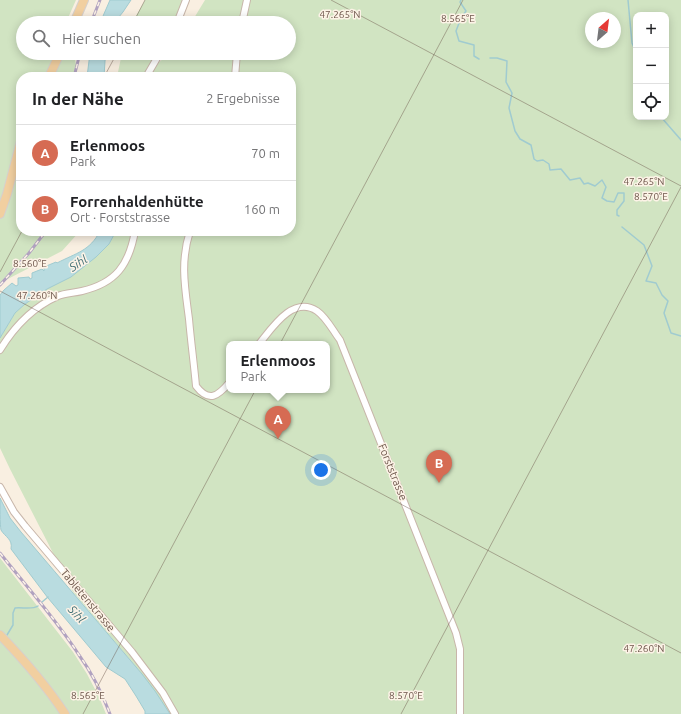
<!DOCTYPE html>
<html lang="de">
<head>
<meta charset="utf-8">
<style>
	:root { --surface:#fff; --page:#f6f6f6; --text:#202124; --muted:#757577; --line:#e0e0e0; --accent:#d66b53 }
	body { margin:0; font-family:Ubuntu,sans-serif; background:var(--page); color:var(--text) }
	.controls { position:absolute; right:12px; top:12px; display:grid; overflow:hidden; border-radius:8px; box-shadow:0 2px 10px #0003 }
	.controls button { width:36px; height:36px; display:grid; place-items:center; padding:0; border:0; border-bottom:1px solid var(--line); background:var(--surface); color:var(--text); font:20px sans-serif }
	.compass { position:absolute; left:585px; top:12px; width:36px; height:36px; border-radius:50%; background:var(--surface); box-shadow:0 2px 10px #0003; rotate:28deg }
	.you { position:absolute; left:321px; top:470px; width:14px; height:14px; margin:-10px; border:3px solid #fff; border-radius:50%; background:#1a73e8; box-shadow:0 0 0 6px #1a73e833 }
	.badge { display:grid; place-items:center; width:26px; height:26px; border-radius:50%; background:var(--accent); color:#fff; font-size:13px; font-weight:700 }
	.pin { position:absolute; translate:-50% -33px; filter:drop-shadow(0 1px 2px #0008) }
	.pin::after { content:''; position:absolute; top:21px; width:14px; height:12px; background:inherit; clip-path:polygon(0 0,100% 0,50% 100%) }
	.popup { position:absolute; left:226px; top:341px; width:104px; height:52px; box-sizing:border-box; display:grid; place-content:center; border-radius:8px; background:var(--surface); filter:drop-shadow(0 1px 3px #0005); font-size:13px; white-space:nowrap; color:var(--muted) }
	.popup b { font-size:15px; color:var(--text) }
	.popup::after { content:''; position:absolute; left:50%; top:100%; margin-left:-8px; border:8px solid transparent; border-top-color:var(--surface) }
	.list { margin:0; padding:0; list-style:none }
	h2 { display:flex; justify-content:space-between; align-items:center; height:52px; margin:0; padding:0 16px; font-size:17px }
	h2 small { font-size:13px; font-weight:400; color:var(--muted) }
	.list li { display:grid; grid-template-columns:26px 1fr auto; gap:12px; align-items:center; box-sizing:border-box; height:56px; padding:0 16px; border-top:1px solid var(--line) }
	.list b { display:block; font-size:15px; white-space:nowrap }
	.list p { margin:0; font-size:13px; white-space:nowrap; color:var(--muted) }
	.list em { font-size:13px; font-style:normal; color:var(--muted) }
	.icon { flex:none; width:22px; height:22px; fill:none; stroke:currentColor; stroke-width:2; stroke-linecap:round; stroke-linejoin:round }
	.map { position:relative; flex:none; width:681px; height:714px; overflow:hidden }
	.search { position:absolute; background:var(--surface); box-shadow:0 2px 10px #0003; left:16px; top:16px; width:280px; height:44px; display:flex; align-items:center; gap:10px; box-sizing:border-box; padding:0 14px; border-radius:22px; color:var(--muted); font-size:15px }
	.panel { position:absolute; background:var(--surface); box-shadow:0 2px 10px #0003; left:16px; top:72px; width:280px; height:164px; border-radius:16px }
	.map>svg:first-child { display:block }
	.green { fill:#d1e4c2; fill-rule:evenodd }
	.water { fill:#b9dce0; stroke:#a0cbd0 }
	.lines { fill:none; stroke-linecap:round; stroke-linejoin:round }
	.stream { stroke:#a0cbd0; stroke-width:1.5 }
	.minor-casing { stroke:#c8b6aa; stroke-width:8 }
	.major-casing { stroke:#d6d0cd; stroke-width:10 }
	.minor { stroke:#fff; stroke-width:6 }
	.major { stroke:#f1cfa0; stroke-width:8 }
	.rail-casing { stroke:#b1a2c0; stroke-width:3 }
	.rail { stroke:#fdf3e7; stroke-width:1.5; stroke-dasharray:4.5; stroke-linecap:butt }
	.ticks { fill:none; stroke:#6d564b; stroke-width:1; stroke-opacity:0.45 }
	.labels { text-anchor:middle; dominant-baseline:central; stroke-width:3; stroke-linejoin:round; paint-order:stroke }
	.street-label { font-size:11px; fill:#6d564b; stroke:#fdf3e7 }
	.water-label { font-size:12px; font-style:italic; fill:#457278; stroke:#fdf3e7 }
	.ticks-label { font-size:10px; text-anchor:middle; fill:#6d564b; stroke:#fdf3e7; stroke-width:3; stroke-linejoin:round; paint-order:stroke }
</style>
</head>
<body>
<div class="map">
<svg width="681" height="714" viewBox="0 0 681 714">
	<rect width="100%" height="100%" fill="#f9efe1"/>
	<!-- green -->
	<path class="green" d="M0 0H76L68 18 69 23H23V53H74L78 77H21V231H80L62 251 0 283Z
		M145 0H185L175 23H132Z
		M205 0H681V714H170L142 674 73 592 10 469 0 448V338L15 313 25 304 47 289 109 244 116 231H291V77H149L154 67 169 53H289V23H191ZM636 15H666V117H636ZM591 18H615V42H591ZM229 344H327V390H229Z
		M122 53H159L146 77H117Z
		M0 558 73 652 87 674 99 697 106 714H0Z"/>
	<!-- water -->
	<path class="water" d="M110 0H131L123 12 114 23H100Z
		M90 53H106L105 61 104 77H87Z
		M100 231H116L109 244 96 257 71 277 47 289 25 304 15 313 0 338V295L4 290 12 283 16 286 18 285V278L29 277 30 279 32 278V273L42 269 44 271V267L56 262 57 263C76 253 90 251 100 231Z
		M0 498 10 518 21 532 142 674 155 691 170 714H145V711L136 696 125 679 106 667 48 598 11 549C13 539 5 537 1 530 0 526 0 504 0 498Z"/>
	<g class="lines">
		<!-- stream -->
		<path class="stream" d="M461 0 460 2 466 11 461 18 456 31 459 41 474 45V56L479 59
			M628 0 632 43 636 52
			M490 58H497L507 61 506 82 512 93 509 108 515 131 520 139 531 145 534 159 537 161 543 160 549 164 550 170 561 169 570 180 580 178 584 184 588 183 595 186 602 180 606 187 602 198 607 201 614 202 618 193H624V201L617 210V215L619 216
			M661 117 681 140
			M622 227 644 245 652 266 646 281 656 283 662 295 668 301 664 313 671 333 681 336
			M42 602 48 597
			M7 635 13 625V613L15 608C22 607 32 610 38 606"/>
		<!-- minor casing -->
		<g class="minor-casing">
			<path id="minor" d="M177 23 186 0
				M242 23 247 0
				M146 77 160 53
				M235 77 237 53
				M190 231C180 262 185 288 189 319 191 342 194 364 196 386 209 403 218 396 229 383
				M259 344C272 328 293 295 317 311 327 318 333 331 340 340L456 633 460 649V714
				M0 350C14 327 33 307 58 296 65 293 74 293 82 291 116 283 129 265 135 231
				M0 487 14 512 25 526 132 652 163 693 175 714"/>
		</g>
		<!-- major casing -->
		<g class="major-casing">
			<path id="major" d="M74 23 84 0
				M49 77 60 53
				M0 214 7 194 21 141
				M0 635C24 660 46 685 65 714"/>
		</g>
		<!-- minor -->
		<use href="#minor" class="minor"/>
		<!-- major -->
		<use href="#major" class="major"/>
		<!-- rail casing -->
		<g class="rail-casing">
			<path id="rail" d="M91 23 100 0
				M74 77 80 53
				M0 285 29 253 46 231
				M0 553C26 586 56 619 79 655 92 673 102 693 110 714"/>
		</g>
		<!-- rail -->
		<use href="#rail" class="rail"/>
	</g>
	<!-- ticks -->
	<path class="ticks" d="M331 0 681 186M133 23 145 0M104 77 117 53M0 272 22 231M0 291 681 653M83 714 463 0M401 714 681 187"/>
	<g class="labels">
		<!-- street labels -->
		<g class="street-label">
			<text transform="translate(393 472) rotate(68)">Forststrasse</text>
			<text transform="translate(88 600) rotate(50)">Tabletenstrasse</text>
		</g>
		<!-- water labels -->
		<g class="water-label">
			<text transform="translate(78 263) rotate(-33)">Sihl</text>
			<text transform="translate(77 614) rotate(48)">Sihl</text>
		</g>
	</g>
	<g class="ticks-label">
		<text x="340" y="18">47.265°N</text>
		<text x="458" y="22">8.565°E</text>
		<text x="644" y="185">47.265°N</text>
		<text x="651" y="200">8.570°E</text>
		<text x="30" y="267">8.560°E</text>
		<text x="37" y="299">47.260°N</text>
		<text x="644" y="652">47.260°N</text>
		<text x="88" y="699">8.565°E</text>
		<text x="406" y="699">8.570°E</text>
	</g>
</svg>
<div class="controls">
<button>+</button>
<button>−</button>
<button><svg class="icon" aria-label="locate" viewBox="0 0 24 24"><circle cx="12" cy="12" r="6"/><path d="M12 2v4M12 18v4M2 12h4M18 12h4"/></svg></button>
</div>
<svg class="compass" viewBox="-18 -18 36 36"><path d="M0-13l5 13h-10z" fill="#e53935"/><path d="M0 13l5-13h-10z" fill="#757577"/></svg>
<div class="you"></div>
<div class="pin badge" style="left:278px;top:439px">A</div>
<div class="popup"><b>Erlenmoos</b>Park</div>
<div class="pin badge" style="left:439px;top:483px">B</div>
<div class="search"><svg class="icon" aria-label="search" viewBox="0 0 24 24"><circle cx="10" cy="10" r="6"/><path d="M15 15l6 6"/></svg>Hier suchen</div>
<section class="panel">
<h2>In der Nähe<small>2 Ergebnisse</small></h2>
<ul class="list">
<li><span class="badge">A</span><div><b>Erlenmoos</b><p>Park</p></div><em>70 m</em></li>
<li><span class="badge">B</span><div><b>Forrenhaldenhütte</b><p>Ort · Forststrasse</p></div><em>160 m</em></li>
</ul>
</section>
</div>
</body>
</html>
